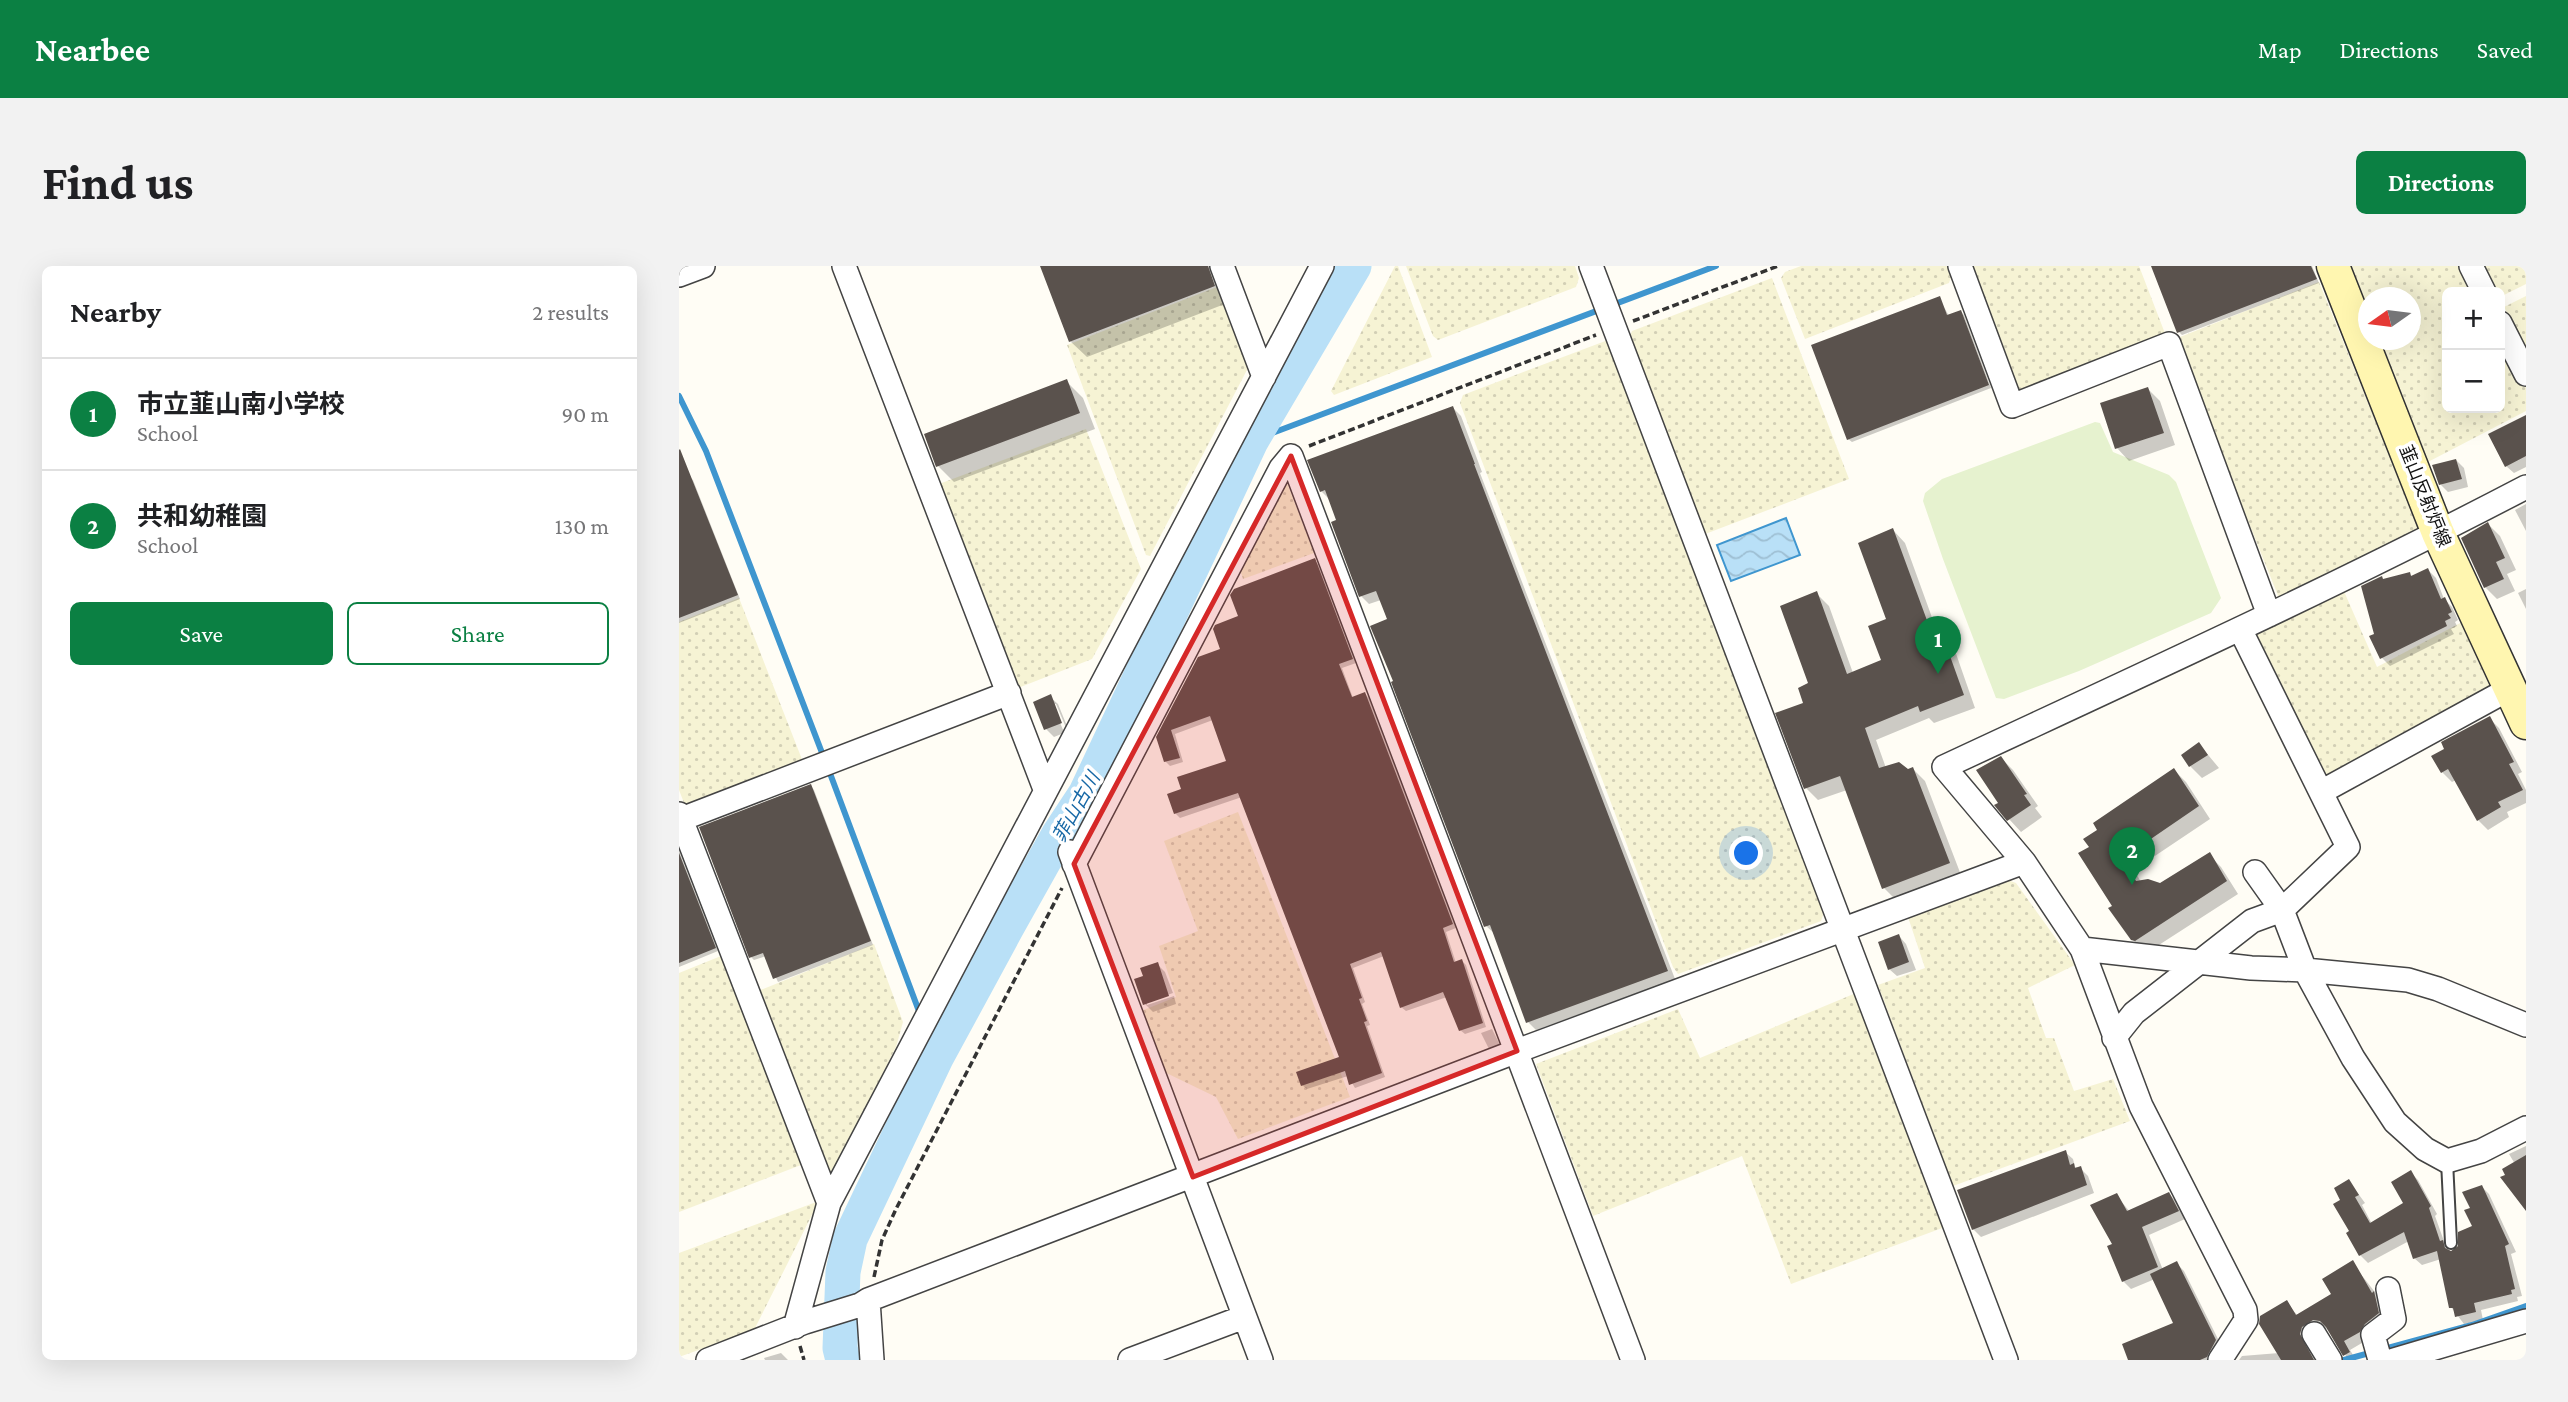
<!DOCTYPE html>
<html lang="en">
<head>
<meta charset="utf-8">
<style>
	:root { --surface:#fff; --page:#f2f2f2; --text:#202124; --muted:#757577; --line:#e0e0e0; --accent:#0b8043 }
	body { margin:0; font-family:"Crimson Pro","Noto Sans JP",serif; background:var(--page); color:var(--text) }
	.controls { position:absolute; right:21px; top:21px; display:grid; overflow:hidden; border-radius:10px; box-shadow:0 7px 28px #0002 }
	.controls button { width:63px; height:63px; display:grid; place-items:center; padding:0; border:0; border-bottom:2px solid var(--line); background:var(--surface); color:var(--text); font:35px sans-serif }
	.compass { position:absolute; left:1679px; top:21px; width:63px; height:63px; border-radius:50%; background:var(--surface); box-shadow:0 7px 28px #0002; rotate:256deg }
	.you { position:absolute; left:1068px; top:588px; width:24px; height:24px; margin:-18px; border:5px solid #fff; border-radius:50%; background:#1a73e8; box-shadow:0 0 0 10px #1a73e833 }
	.badge { display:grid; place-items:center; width:46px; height:46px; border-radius:50%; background:var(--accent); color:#fff; font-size:23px; font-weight:700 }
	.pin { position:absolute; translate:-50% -58px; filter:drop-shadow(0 2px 4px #0008) }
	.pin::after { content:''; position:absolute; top:37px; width:24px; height:21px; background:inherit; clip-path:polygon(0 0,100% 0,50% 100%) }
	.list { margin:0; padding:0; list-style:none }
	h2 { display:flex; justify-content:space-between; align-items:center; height:91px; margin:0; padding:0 28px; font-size:30px }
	h2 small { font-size:23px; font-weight:400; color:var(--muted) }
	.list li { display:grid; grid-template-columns:46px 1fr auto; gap:21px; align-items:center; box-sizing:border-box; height:112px; padding:0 28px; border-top:2px solid var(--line) }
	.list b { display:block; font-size:26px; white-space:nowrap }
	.list p { margin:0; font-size:23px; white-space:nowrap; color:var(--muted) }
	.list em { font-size:23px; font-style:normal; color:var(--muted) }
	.actions { display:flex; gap:14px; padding:21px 28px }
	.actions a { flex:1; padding:16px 0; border:2px solid var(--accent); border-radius:10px; text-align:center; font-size:24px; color:var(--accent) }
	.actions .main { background:var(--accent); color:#fff }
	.map { position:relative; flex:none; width:1847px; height:1094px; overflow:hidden; border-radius:10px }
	header { display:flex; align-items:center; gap:42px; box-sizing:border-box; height:98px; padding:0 35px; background:var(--accent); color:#fff }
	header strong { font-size:33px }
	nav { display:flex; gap:38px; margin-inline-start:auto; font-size:24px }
	.intro { display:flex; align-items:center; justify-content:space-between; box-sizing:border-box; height:168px; padding:0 42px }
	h1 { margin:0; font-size:49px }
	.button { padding:18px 32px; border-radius:10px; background:var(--accent); color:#fff; font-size:24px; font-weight:700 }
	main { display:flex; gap:42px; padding:0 42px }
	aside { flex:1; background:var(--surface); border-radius:10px; box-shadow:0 7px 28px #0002 }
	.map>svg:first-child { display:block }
	.farmland { fill:url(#farmland-dots) }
	.pitch { fill:#e6f2cf }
	.water { fill:url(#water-waves); stroke:#3f96cf; stroke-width:2 }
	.shadow { fill:#0003; fill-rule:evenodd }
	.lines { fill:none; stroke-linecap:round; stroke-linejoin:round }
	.stream { stroke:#3f96cf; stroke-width:6 }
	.river { stroke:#b9e0f7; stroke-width:35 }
	.building { fill:#5a524d }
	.lane-casing { stroke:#444; stroke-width:14 }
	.street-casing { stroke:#444; stroke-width:26 }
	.secondary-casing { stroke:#333; stroke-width:35 }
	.path { stroke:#333; stroke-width:3.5; stroke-dasharray:7 3.5; stroke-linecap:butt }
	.lane { stroke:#fff; stroke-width:10 }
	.street { stroke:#fff; stroke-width:23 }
	.secondary { stroke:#fff6b0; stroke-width:32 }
	.marked { fill:#d62828; fill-opacity:0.2; stroke:#d62828; stroke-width:5; stroke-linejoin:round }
	.labels { text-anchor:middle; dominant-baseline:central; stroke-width:7; stroke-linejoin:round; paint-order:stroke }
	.street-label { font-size:18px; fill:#111; stroke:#fff }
	.water-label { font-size:19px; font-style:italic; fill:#1768a6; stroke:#fff }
</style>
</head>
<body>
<header>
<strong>Nearbee</strong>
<nav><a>Map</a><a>Directions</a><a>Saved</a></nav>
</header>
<div class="intro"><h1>Find us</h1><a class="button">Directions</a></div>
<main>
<aside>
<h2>Nearby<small>2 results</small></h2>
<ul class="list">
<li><span class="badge">1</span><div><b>市立韮山南小学校</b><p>School</p></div><em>90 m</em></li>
<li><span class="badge">2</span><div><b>共和幼稚園</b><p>School</p></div><em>130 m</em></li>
</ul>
<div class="actions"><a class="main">Save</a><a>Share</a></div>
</aside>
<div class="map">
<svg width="1847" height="1094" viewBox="0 0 1847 1094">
	<defs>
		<pattern id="farmland-dots" width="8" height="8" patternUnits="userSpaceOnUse" patternTransform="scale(1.75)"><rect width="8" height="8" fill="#f6f3d4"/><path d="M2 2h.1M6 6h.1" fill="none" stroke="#d2cfb5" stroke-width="1.8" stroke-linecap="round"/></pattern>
		<pattern id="water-waves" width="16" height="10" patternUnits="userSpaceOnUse" patternTransform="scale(1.75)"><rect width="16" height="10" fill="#b9e0f7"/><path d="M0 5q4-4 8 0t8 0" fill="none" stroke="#9ebfd3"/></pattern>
	</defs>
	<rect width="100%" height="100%" fill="#fffdf5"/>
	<!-- farmland -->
	<path class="farmland" d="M716 0H719L753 91 655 129 652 125Z
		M727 0H896L900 12 897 21 759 74 754 70Z
		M1122 0H1270L1273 8 1270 17 1126 73 1102 12 1106 6Z
		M1291 0H1460L1487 70 1341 126Z
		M1665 0H1787L1800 26H1768V142H1821V67L1847 118V145L1747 197 1694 74H1731V32H1689V62Z
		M1804 0H1847V18L1821 31V26H1818Z
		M1093 12 1170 213 1021 270 950 72 953 65Z
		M1640 16 1739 260V269L1600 332 1496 73Z
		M538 21 569 102 471 290 467 289 388 79Z
		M1847 30V81L1825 41Z
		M929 74 1146 643 1142 655 999 708 994 701 781 137 784 129Z
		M407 163 462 303 413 393 339 422 260 218Z
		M602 216 608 217 635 287 564 313 560 300Z
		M1664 323 1698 401 1785 355 1815 420 1647 515 1574 374 1578 362Z
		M60 332 124 496 7 542 0 524V356Z
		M559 546 671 831 559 873 537 831 477 802 457 747 497 731 480 680 519 665 485 575Z
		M1326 613 1337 617 1396 699 1349 722 1367 772H1375L1395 825 1434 813 1451 855 1274 920 1199 719 1246 702 1229 651Z
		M195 678 224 756 217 781 154 907 147 905 79 725Z
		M42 690 122 899 0 946V707Z
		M1177 727 1266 961 1112 1018 1063 890 914 950 857 798 999 743 1021 792Z
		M140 935 75 1064 0 1091V987Z"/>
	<!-- pitch -->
	<path class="pitch" d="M1416 156 1421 157 1434 186 1490 209 1497 216 1542 332 1532 347 1400 405 1325 433 1317 432 1264 293 1244 235 1246 227 1263 213Z"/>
	<!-- water -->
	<path class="water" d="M1107 252 1121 289 1052 315 1038 279Z"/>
	<!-- shadow -->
	<path class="shadow" d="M363 0H558L543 6 551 36 408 91 391 75Z
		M1473 0H1633L1640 17 1503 69 1500 66Z
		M1260 32 1270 50 1282 46 1285 49 1312 122 1173 176 1169 173Z
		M388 116 404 132 416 163 275 216 259 200Z
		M1469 123 1481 135 1496 179 1450 195 1438 182 1423 138Z
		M774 142 782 150 803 206 801 207 996 713 857 764 849 756 816 668 807 660 702 334 690 338 682 330 660 255 650 233 642 225Z
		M1847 150V201L1835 207 1827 200Z
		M1777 194 1785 202 1789 221 1769 226 1762 219Z
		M11 211 14 214 61 333 0 357V215Z
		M1847 238V265L1836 244Z
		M1809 258 1821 270 1837 304 1828 308 1836 325 1818 333 1806 321Z
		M1214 264 1226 277 1259 368 1261 367 1274 379 1296 442 1255 457 1250 452 1197 474 1207 502 1229 505 1234 503 1246 515 1282 609 1217 634 1205 622 1168 524 1139 534 1127 522 1126 438 1131 418 1137 327 1150 340 1174 407 1204 395 1209 354Z
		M635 294 639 298 677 397 663 402 674 432 686 428 690 432 777 662 767 666 777 697 783 695 787 699 807 761 786 768 781 764 768 731 727 745 722 741 705 690 674 702 686 736 683 738 691 759 688 760 706 811 676 822 669 810 628 823 623 819 663 792 563 531 501 552 496 547 504 524 550 496 534 454 496 468 504 496 491 500 486 495 479 471 543 384 561 351Z
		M1749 304 1757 312 1765 333 1773 341 1779 354 1776 356 1778 360 1772 363 1775 368 1711 400 1703 392 1693 371 1697 369 1705 314 1730 308 1734 311Z
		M1847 323V343L1839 327Z
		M371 431 379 438 390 465 375 471 367 463 356 437ZM373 438H377L388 464 385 466Z
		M1810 452 1820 462 1843 506 1839 508 1847 524V537L1828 546 1830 551 1809 564 1799 554 1777 514 1773 516 1763 506Z
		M1520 478 1540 502 1523 512 1511 500Z
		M1322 492 1334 504 1359 540 1356 542 1363 551 1342 566 1330 553 1321 537Z
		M1495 504 1507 516 1531 553 1455 604 1462 616 1481 619 1530 589 1542 601 1559 628 1469 686H1466L1453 673 1435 640 1412 581Z
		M132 520 135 524 194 679 99 716 87 690 75 694 72 691Z
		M0 585 39 685 0 701Z
		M1220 670 1227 678 1237 704 1218 710 1210 703Z
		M478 698 486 706 494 727 468 736V739L495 730 497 738 474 746 466 738V711Z
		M813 763 821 779 810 783 802 767Z
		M1847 880V942L1828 909 1836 898 1830 888Z
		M1386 886 1394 893 1396 901 1401 902 1409 910 1415 927 1302 971 1294 963Z
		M1732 907 1739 914 1758 948 1756 950 1766 978 1772 987 1781 981 1795 961 1793 942 1803 921 1810 928 1837 986 1832 988 1843 1030 1838 1031 1839 1035 1802 1044 1804 1054 1785 1058 1772 1041 1762 993 1743 999 1735 992 1730 975 1689 997 1681 989 1664 935 1670 915 1686 937 1683 939 1693 958 1726 938Z
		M1490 928 1498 936 1506 953 1470 969 1484 1004 1497 997 1505 1005 1544 1083 1537 1094H1451L1496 1058 1476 1013 1452 1023 1444 1015 1435 979 1437 929 1451 946Z
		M1673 997 1703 1035 1707 1055 1688 1074 1671 1084 1677 1094H1670L1648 1063 1643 1061 1628 1078 1637 1094H1560L1563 1090 1600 1087 1607 1036 1619 1050 1655 1029Z
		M102 1087 109 1094H86L85 1092Z"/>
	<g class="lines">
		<!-- stream -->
		<path class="stream" d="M0 130 27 185 145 492
			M572 175 1037 0
			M149 502 241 748
			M247 764 257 792
			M1665 1094 1793 1059 1847 1040"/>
		<!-- river -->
		<path class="river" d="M164 1094 161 1082 164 1006 171 973 257 792 328 661 380 568 407 527 572 175 675 0"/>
	</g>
	<!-- building -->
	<path class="building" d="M361 0H529L536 20 390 76Z
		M1472 0H1632L1638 13 1498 67Z
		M1261 30 1268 49 1282 44 1310 119 1168 174 1132 79Z
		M388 113 401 147 257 201 245 168Z
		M1469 121 1485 167 1436 183 1421 137Z
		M774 140 796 198H795L989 705 847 757 811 659 805 661 712 416 714 415 691 360 708 353 697 325 680 331 652 256 657 254 646 224 641 226 628 194Z
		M1847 149V190L1826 201 1809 168Z
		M1 183 59 329 0 352V184Z
		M1777 193 1783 213 1760 219 1753 199Z
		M1809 256 1826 292 1817 296 1825 313 1805 322 1782 272Z
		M1214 262 1253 368 1262 365 1285 429 1241 446 1239 440 1186 462 1200 502 1220 496 1229 503 1234 501 1271 597 1203 623 1161 510 1125 523 1096 447 1124 437 1119 422 1129 417 1101 340 1138 325 1168 408 1202 394 1189 360 1207 353 1179 277Z
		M636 292 674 393 660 398 673 431 686 426 774 658 764 662 775 696 783 693 804 757 780 765 764 726 721 742 702 686 671 698 683 732 680 733 688 755 685 756 703 807 670 819 666 805 622 820 617 806 660 791 559 527 495 548 488 528 502 523 498 511 547 495 531 450 492 464 501 492 485 496 477 471 519 391 541 383 534 363 536 359 559 350 551 329 555 323Z
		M1749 302 1762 333 1766 331 1773 346 1769 348 1772 352 1766 355 1768 360 1701 393 1690 370 1695 368 1682 320 1703 310 1704 313 1731 306 1732 310Z
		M372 428 383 457 365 464 354 436Z
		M1811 450 1835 496 1830 498 1844 524 1819 536 1822 541 1798 555 1769 503 1762 507 1752 490 1765 483 1762 476Z
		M1520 476 1529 489 1510 501 1502 489Z
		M1322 490 1348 528 1345 529 1352 539 1328 555 1315 539 1319 537 1297 504Z
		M1495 502 1520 540 1444 592 1457 615 1469 613 1481 617 1531 586 1548 615 1456 675 1452 674 1429 642 1433 640 1399 587 1410 581 1404 573 1418 564 1414 557Z
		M132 518 192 675 94 713 84 687 70 692 20 561Z
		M0 587 37 682 0 697Z
		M1220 668 1230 696 1209 704 1199 676Z
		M479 696 490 730 464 739 455 713 464 710 461 702Z
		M1387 884 1391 899 1395 897 1396 902 1402 900 1408 919 1293 964 1278 924Z
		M1847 889V945L1821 911 1826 909 1823 903Z
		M1732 904 1752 940 1750 942 1761 975 1764 974 1766 982 1772 985 1779 980V966L1793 960 1785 944 1791 942 1783 926 1803 919 1830 978 1826 980 1836 1023 1832 1024 1833 1028 1795 1037 1797 1046 1776 1051 1774 1042H1770L1758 985 1734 993 1725 966 1680 990 1667 967 1670 965 1654 938 1661 934 1655 922 1670 913 1680 929 1676 931 1691 957 1724 937 1712 916Z
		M1490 926 1500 945 1463 961 1479 1001 1443 1016 1428 980 1433 978 1411 939 1438 927 1448 945Z
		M1674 994 1693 1027 1695 1025 1700 1047 1686 1058 1681 1066 1665 1075 1671 1086 1664 1090 1647 1061 1641 1055 1634 1054 1623 1061 1621 1068 1635 1094H1602L1580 1058 1581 1050 1608 1034 1617 1049 1652 1028 1643 1013Z
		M1498 995 1537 1074 1528 1091 1521 1094H1449L1443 1078 1494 1057 1471 1008Z"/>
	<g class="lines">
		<!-- lane casing -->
		<g class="lane-casing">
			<path id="lane" d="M1768 895 1772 977"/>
		</g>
		<!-- street casing -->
		<g class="street-casing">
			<path id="street" d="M165 0 366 523
				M543 0 585 111
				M912 0 1327 1094
				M1281 0 1333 140 1490 78 1590 349
				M1792 0 1805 26
				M0 9 24 0
				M1821 57 1847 108
				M1642 526 1832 422
				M0 548 150 937 116 1061
				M0 554 330 427
				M391 586 582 1094
				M395 598 602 202 612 190 954 1094
				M1576 606 1603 644 1626 704 1674 792 1716 856 1746 883 1768 895 1802 885 1847 862
				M1403 683 1572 702 1626 704 1729 714 1759 723 1847 759
				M1435 772 1455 747 1573 655 1603 644 1669 581 1561 363
				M150 937 643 0
				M189 1034 193 1094
				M1635 1068 1651 1094
				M29 1094 126 1056 181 1039 189 1034 838 785 1345 596
				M451 1094 565 1051
				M1541 1094 1567 1054 1566 1044 1462 840 1403 683 1345 596 1265 501C1460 410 1656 321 1847 221
				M1701 1094 1694 1069 1715 1053 1709 1023
				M1715 1094 1847 1055"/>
		</g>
		<!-- secondary casing -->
		<g class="secondary-casing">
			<path id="secondary" d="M1654 0 1759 267 1847 457"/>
		</g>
		<!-- path -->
		<path class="path" d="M954 55 1099 0
			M630 180 917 69
			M195 1011 203 974 217 943 383 622
			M121 1080 125 1094"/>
		<!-- lane -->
		<use href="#lane" class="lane"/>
		<!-- street -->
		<use href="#street" class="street"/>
		<!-- secondary -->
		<use href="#secondary" class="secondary"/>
	</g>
	<!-- marked area -->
	<path class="marked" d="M612 190 838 785 514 911 395 598Z"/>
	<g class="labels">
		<!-- street labels -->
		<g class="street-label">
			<text transform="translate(1746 230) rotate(68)">韮山反射炉線</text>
		</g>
		<!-- water labels -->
		<g class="water-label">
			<text transform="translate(397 541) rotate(-61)">菲山古川</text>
		</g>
	</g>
</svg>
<div class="controls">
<button>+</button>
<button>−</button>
</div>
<svg class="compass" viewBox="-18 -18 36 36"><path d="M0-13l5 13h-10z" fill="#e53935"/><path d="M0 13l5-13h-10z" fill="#757577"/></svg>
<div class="you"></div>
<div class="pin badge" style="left:1259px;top:408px">1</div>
<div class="pin badge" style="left:1453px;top:619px">2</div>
</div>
</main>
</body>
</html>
